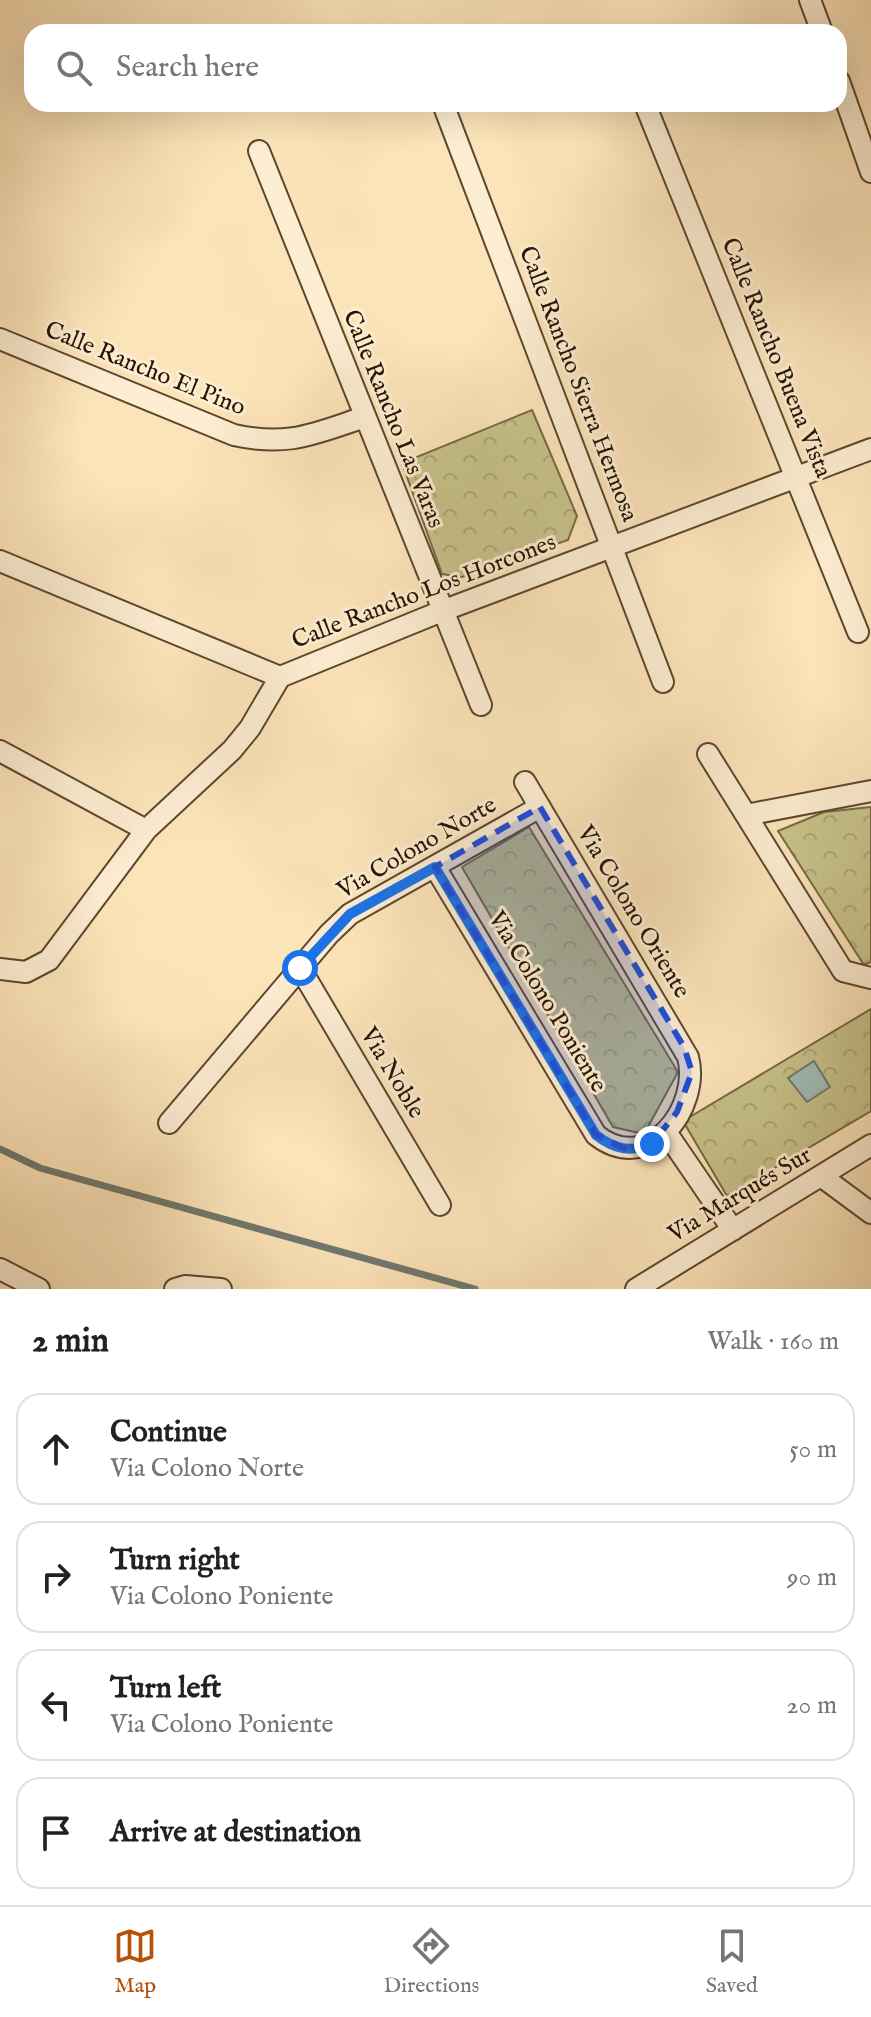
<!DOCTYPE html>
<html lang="en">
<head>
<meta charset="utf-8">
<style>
	:root { --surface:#fff; --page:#f2f2f2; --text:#222; --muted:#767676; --line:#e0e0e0; --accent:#b45309 }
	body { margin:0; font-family:"IM FELL English",serif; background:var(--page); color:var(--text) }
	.stop { position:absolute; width:24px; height:24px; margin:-18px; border:6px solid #1a73e8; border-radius:50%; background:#fff }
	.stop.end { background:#1a73e8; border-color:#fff; box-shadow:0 2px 8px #0008 }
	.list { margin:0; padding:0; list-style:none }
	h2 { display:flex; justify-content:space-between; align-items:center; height:104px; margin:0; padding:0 32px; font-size:34px }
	h2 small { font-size:26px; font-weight:400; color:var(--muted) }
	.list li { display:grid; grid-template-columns:52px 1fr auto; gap:24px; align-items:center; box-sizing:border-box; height:112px; margin:0 16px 16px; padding:0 16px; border:2px solid var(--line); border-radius:24px }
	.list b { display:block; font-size:30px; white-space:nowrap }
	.list p { margin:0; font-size:26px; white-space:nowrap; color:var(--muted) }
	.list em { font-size:26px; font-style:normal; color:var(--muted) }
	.icon { flex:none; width:44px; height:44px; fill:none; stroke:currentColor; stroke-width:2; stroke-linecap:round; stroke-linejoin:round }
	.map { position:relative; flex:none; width:871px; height:1289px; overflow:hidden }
	.search { position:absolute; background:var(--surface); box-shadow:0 8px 32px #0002; left:24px; right:24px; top:24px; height:88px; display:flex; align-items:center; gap:20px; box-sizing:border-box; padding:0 28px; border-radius:24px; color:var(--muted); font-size:30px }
	.sheet { height:616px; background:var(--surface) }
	nav { display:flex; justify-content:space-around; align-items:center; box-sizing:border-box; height:112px; border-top:2px solid var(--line); background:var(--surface); font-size:22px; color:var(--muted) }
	nav a { display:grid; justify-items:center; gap:4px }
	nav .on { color:var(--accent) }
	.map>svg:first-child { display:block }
	.forest { fill:url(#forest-crowns); stroke:#766a45; stroke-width:2 }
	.water { fill:#a1bdb7; stroke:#70796e; stroke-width:2 }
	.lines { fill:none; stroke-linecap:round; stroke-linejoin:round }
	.stream { stroke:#70796e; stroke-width:7 }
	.minor-casing { stroke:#5c472e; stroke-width:24 }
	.minor { stroke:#fdedd2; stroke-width:20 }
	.route { stroke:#1a73e8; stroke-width:10 }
	.marked { fill:#1d4ed8; fill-opacity:0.2; stroke:#1d4ed8; stroke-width:6; stroke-dasharray:16 10; stroke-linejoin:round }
	.labels { text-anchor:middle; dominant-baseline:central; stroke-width:6; stroke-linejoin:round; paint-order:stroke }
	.street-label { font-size:24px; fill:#261300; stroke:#fdedd2 }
</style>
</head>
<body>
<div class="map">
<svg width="871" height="1289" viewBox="0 0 871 1289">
	<defs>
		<pattern id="forest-crowns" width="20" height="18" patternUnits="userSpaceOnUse" patternTransform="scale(2)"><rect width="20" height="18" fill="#c7c28a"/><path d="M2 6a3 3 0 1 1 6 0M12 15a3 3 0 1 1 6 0" fill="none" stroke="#aba675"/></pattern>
	</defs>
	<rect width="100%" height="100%" fill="#fce4b9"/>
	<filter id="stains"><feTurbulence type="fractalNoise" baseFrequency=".0025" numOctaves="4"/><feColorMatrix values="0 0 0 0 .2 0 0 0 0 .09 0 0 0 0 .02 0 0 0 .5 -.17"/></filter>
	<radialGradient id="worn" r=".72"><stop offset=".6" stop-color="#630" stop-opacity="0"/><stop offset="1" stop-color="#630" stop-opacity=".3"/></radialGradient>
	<!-- forest -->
	<path class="forest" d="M532 410 577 516 568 540 462 577 442 574 402 463Z
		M871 807V962L864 965 778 831 824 812Z
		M529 827 678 1072 644 1134 613 1127 462 867Z
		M871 1009V1111L727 1196 683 1121Z"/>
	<!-- water -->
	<path class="water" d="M814 1061 830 1087 807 1102 788 1078Z"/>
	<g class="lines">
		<!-- stream -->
		<path class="stream" d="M0 1149 40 1168 475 1289"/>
		<!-- minor casing -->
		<g class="minor-casing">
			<path id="minor" d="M810 0 822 32
				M839 81 871 172
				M443 104 663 682
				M645 104 858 632
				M259 151 481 705
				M0 339 234 435C289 447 313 434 365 417
				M0 561 280 677 442 611 871 449
				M0 751 146 830
				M708 754 843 971 871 978
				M746 815 871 791
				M435 867 596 1135C649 1177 701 1107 688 1057L525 782
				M300 968 440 1205
				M0 969 26 972 49 960 146 830 232 750 250 728 280 677
				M169 1123 329 934 350 914 540 807
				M666 1132 733 1230
				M821 1176 871 1213
				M0 1269 39 1289
				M175 1289 185 1286 221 1289
				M636 1289 871 1145"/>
		</g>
		<!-- minor -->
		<use href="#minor" class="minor"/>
	</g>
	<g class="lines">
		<!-- route -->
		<path class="route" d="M300 968 350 914 435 867 596 1135C614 1149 631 1153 652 1144"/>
	</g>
	<!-- marked area -->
	<path class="marked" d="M540 807 684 1047 692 1072 677 1112 652 1144 628 1150 596 1135 435 867Z"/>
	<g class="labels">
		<!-- street labels -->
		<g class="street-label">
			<text transform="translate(776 358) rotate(68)">Calle Rancho Buena Vista</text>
			<text transform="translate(145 369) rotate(22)">Calle Rancho El Pino</text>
			<text transform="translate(578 384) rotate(69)">Calle Rancho Sierra Hermosa</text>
			<text transform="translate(393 419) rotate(68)">Calle Rancho Las Varas</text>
			<text transform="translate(424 592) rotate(-21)">Calle Rancho Los Horcones</text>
			<text transform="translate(417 848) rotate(-30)">Via Colono Norte</text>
			<text transform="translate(633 912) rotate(59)">Via Colono Oriente</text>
			<text transform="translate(547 1002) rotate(59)">Via Colono Poniente</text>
			<text transform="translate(392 1073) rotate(59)">Via Noble</text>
			<text transform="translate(740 1195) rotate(-31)">Via Marqués Sur</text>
		</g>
	</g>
	<rect width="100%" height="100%" filter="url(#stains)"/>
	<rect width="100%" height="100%" fill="url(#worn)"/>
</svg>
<div class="stop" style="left:300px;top:968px"></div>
<div class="stop end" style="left:652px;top:1144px"></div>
<div class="search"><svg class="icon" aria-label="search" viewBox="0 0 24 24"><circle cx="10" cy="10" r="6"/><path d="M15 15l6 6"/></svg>Search here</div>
</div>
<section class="sheet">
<h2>2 min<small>Walk · 160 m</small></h2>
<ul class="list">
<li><svg class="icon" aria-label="ahead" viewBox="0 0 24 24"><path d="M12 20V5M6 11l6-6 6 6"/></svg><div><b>Continue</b><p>Via Colono Norte</p></div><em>50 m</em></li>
<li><svg class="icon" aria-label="right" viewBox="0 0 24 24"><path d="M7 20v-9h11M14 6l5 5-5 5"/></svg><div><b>Turn right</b><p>Via Colono Poniente</p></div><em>90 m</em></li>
<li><svg class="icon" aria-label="left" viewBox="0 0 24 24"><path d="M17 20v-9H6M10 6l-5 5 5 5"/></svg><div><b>Turn left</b><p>Via Colono Poniente</p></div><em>20 m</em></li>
<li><svg class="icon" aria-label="arrive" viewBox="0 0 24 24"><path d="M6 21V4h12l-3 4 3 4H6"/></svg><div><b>Arrive at destination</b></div></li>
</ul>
</section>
<nav>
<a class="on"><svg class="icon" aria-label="map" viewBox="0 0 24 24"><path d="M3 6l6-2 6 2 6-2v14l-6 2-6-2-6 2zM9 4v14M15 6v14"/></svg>Map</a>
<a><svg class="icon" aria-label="directions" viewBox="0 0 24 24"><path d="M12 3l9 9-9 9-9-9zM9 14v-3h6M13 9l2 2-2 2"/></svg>Directions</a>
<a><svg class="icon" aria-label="saved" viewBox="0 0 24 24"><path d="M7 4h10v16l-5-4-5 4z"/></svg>Saved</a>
</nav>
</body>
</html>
